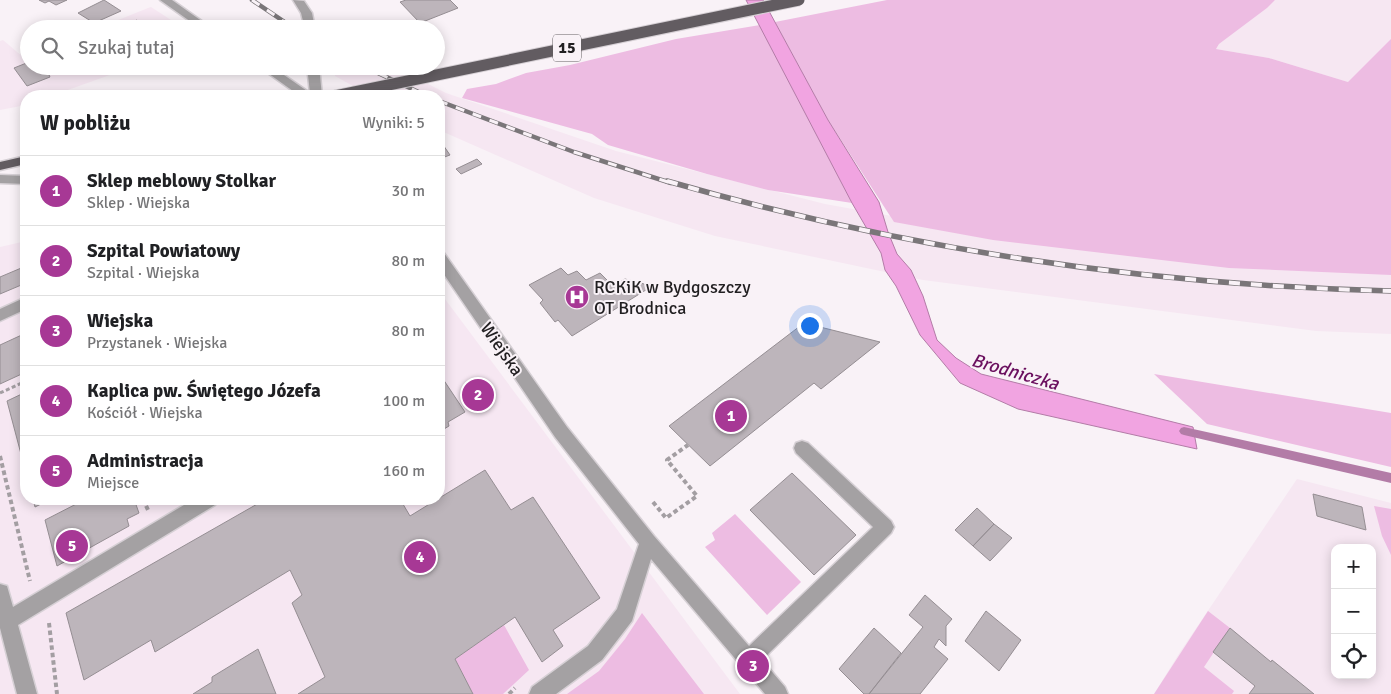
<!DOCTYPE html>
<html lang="pl">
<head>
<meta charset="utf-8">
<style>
	:root { --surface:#fff; --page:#f2f2f2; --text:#202124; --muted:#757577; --line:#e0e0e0; --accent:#a73895 }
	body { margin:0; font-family:Signika,sans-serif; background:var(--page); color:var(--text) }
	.controls { position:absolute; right:15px; bottom:15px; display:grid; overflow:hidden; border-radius:10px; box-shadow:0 2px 12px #0003 }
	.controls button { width:45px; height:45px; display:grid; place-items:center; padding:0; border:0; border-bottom:1px solid var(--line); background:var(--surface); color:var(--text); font:25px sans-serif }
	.you { position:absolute; left:809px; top:325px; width:18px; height:18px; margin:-12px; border:4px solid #fff; border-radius:50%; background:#1a73e8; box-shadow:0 0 0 8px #1a73e833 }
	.badge { display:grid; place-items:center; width:32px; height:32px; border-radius:50%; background:var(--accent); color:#fff; font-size:16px; font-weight:700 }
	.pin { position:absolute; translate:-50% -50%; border:2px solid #fff; box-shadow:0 1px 5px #0006 }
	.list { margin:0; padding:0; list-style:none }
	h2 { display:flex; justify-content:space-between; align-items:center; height:65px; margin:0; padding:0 20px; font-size:21px }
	h2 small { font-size:16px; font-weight:400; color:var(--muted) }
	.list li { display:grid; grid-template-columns:32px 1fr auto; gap:15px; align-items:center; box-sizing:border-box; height:70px; padding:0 20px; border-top:1px solid var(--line) }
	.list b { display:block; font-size:19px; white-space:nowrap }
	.list p { margin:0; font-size:16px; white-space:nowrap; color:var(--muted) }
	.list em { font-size:16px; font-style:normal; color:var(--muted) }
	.icon { flex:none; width:28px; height:28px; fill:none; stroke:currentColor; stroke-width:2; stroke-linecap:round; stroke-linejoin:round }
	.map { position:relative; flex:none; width:1391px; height:694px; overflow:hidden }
	.search { position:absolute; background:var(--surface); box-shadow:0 2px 12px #0003; left:20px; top:20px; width:425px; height:55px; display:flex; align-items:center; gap:12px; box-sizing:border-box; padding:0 18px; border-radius:28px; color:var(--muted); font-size:19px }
	.panel { position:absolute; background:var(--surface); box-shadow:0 2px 12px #0003; left:20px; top:90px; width:425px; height:415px; border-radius:20px }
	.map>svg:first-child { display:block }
	.built { fill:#f6e7f2; fill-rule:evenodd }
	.green { fill:#edbce2 }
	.water { fill:#f1a4e1; stroke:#b37ca7 }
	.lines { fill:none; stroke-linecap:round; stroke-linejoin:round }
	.stream { fill:#b37ca7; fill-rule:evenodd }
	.building { fill:#bdb5bb; stroke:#958e93 }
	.minor-casing { stroke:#d6d0d5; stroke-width:3 }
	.major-casing { stroke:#d6d0d5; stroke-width:3 }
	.path-far1 { stroke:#a39ea2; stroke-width:3; stroke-dasharray:4 2.5; stroke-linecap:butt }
	.path { stroke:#a39ea2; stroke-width:4; stroke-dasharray:4.5 3; stroke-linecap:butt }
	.minor { fill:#a4a1a3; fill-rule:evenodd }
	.major { fill:#625c61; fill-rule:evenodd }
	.rail-far1-casing { stroke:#7a7679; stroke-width:4.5 }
	.rail-casing { stroke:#7a7679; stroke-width:5.5 }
	.rail-far1 { stroke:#f9f2f7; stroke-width:3; stroke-dasharray:9; stroke-linecap:butt }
	.rail { stroke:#f9f2f7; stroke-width:4; stroke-dasharray:11; stroke-linecap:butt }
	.major-bridge-casing { stroke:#d6d0d5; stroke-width:13; stroke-linecap:butt }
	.major-bridge { stroke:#625c61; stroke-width:11 }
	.labels { text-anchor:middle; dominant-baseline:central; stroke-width:4; stroke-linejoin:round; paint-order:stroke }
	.shield { fill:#f9f2f7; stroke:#625e61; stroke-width:1 }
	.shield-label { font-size:16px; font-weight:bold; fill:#211f21 }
	.poi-label { font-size:18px; fill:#211f21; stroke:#f9f2f7; text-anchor:start }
	.street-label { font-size:18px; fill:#211f21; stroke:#f9f2f7 }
	.water-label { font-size:19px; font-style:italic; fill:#6b105f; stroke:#f9f2f7 }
</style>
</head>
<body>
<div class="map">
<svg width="1391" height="694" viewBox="0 0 1391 694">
	<rect width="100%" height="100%" fill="#f9f2f7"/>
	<!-- built -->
	<path class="built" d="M1275 0H1391V100L1348 82 1269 58 1216 49 1219 44 1267 8Z
		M151 7 185 29H96L148 8Z
		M3 40 23 57 29 55V66H135L51 96H26V105L0 110V41Z
		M335 66H392L446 93 616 151 825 204 1003 236 1391 269V334L1316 331 923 280 715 236 594 198 439 130V96H371L335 76Z
		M26 241V499H439V291L740 694H0V247Z
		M1297 479 1391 503V694H1154L1180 652ZM1335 548H1372V675H1335Z"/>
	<!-- green -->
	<path class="green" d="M887 0H1275L1267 8 1219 44 1216 49 1269 58 1348 82 1391 39V275L1229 268 993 240 894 222 828 120 775 22Z
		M760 25 852 203 768 190 707 174 608 145 592 134 462 98 467 89 496 84 526 73 570 65 676 39Z
		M1154 374 1391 413V467L1207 424Z
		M1374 506 1391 509V555L1382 536Z
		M735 514 801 582 767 615 705 547 715 540 712 533Z
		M1208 611 1230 628 1204 667 1234 691 1232 694H1154Z
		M642 613 704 694H567L599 671 625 639Z
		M504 625 529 670 503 694H473L455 659Z"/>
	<!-- water -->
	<path class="water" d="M746 0H763L828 120 879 202 888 232 897 254 911 270 923 296 937 340 956 358 981 374 1193 427 1197 449 1018 409 960 383 920 335 896 286 885 270 881 253 852 203Z"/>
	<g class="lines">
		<!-- stream -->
		<path class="stream" d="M1184 427 1391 473V483L1184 435 1181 434 1179 431 1181 428Z"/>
	</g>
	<!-- building -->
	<path class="building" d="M39 0H67L56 5 49 1 45 3Z
		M104 0 121 11 94 23 78 13Z
		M406 0H450L458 8 420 23 400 2Z
		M137 20 145 29H115Z
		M29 62V66H77L49 75 50 77 27 86 14 68Z
		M439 139 450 155 439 159Z
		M477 159 482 164 461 174 456 169Z
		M26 266V283L0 294V277Z
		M561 268 568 275 577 271 586 280 600 273 613 286 625 279 644 284 649 288 572 336 558 320 555 322 540 303 543 300 529 285Z
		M804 323 880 342 821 389 814 383 710 466 669 426Z
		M26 333V372L0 384V345Z
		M439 373 465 412 448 422 449 426 439 432Z
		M26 392V473L7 401Z
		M485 470 511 510 533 497 600 598 553 630 563 646 542 662 515 617 455 659 473 694H298L325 677 292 603 302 595 290 570 155 652 151 640 84 680 66 613 266 499H400L410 516Z
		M792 473 856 535 814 575 750 510Z
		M1313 494 1362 507 1366 530 1317 516Z
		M33 499H51L35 507Z
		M86 499H134L139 513 127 519 129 526 57 566 45 520Z
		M977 508 994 524 973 546 955 530Z
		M994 524 1012 538 990 561 973 546Z
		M925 595 952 619 946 626V646L939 639 934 647 948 659 920 694H869L923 627 909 615Z
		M986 611 1021 640 999 671 965 641Z
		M874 628 901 653 869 694H864L839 669Z
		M1230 628 1271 662 1272 660 1314 694H1249L1255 686 1213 652Z
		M258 649 276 694H193L212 682V677Z"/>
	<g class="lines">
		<!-- minor casing -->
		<g class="minor-casing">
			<path id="minor" d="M160 0H172L213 29H201Z
				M293 0 304 1 312 13 315 29H305L301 13Z
				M258 66H271L310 93 307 66H319L322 96H300Z
				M0 175 26 176V184L0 183Z
				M439 252 444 253 567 427 654 536 749 646 873 527 796 453 794 448 796 443 802 441 808 443 891 521 894 527 891 533 762 660 785 687 788 694H765L651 559 632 621 602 660 556 694H529L532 687 588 646 617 609 639 544 555 437 439 267Z
				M26 297V309L0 321V309Z
				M194 499H218L215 505 18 625 37 694H17L0 628V584L7 586 13 607Z"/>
		</g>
		<!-- major casing -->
		<g class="major-casing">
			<path id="major" d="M26 156V164L0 170V162Z"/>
		</g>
		<!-- path-far1 -->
		<path class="path-far1" d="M0 393 26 381"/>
		<!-- path -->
		<path class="path" d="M0 456 30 581
			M143 499 148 510
			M653 502 666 518 697 496 667 460 688 445
			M49 623 57 694
			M509 694 515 688"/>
		<!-- minor -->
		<use href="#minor" class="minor"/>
		<!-- major -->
		<use href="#major" class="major"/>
		<!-- rail-far1 casing -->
		<g class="rail-far1-casing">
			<path id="rail-far1" d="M252 0 295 29
				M363 66 427 96
				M439 101 574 152 671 183"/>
		</g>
		<!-- rail casing -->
		<g class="rail-casing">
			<path id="rail" d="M667 181C903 249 1146 285 1391 291"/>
		</g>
		<!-- rail-far1 -->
		<use href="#rail-far1" class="rail-far1"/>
		<!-- rail -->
		<use href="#rail" class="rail"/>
		<!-- major-bridge casing -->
		<g class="major-bridge-casing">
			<path id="major-bridge" d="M335 96 799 0"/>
		</g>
		<!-- major-bridge -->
		<use href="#major-bridge" class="major-bridge"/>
	</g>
	<!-- icons -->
	<defs>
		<g id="hospital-disc" transform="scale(1.25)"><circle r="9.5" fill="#a73895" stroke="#f9f2f7"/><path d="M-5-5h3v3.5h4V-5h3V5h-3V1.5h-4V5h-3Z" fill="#fff"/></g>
	</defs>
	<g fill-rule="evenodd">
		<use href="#hospital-disc" x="577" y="297"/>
	</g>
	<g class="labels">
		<!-- shield labels -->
		<rect class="shield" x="553" y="34.5" width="28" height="27" rx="4"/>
		<g class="shield-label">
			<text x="567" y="48">15</text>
		</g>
		<!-- poi labels -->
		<g class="poi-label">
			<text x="594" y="287">RCKiK w Bydgoszczy<tspan x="594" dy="21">OT Brodnica</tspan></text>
		</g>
		<!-- street labels -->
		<g class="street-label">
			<text transform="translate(502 349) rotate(55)">Wiejska</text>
		</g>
		<!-- water labels -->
		<g class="water-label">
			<text transform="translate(1015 372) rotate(16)">Brodniczka</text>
		</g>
	</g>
</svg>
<div class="controls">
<button>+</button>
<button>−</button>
<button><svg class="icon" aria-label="locate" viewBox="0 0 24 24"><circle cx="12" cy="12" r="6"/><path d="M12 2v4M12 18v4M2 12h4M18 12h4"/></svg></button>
</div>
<div class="you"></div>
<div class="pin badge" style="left:731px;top:416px">1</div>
<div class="pin badge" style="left:478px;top:395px">2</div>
<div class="pin badge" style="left:753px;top:666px">3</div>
<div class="pin badge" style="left:420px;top:557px">4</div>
<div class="pin badge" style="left:72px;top:546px">5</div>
<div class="search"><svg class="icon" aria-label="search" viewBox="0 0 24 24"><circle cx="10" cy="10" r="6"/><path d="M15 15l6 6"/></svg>Szukaj tutaj</div>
<section class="panel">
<h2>W pobliżu<small>Wyniki: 5</small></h2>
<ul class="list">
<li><span class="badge">1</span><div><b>Sklep meblowy Stolkar</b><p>Sklep · Wiejska</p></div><em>30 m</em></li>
<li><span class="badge">2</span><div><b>Szpital Powiatowy</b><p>Szpital · Wiejska</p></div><em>80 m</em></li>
<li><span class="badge">3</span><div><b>Wiejska</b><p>Przystanek · Wiejska</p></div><em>80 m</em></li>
<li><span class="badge">4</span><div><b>Kaplica pw. Świętego Józefa</b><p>Kościół · Wiejska</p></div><em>100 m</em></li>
<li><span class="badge">5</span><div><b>Administracja</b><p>Miejsce</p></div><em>160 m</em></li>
</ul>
</section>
</div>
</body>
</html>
